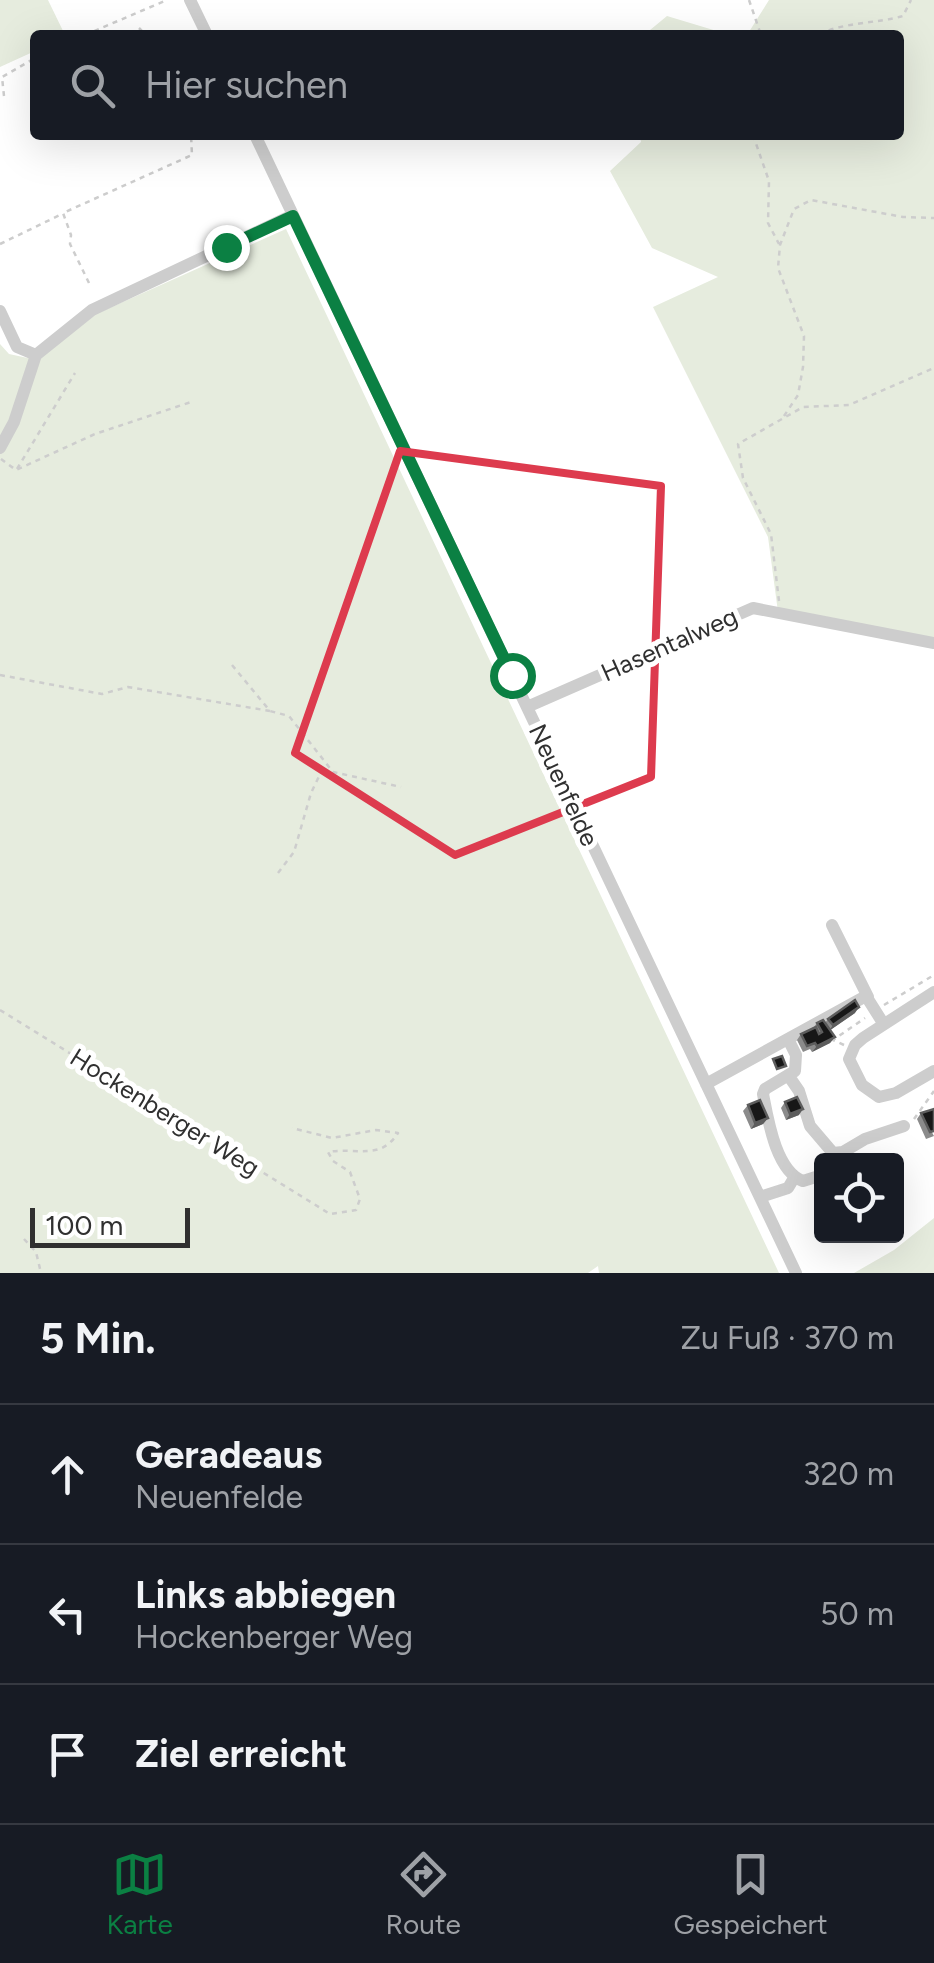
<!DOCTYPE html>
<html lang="de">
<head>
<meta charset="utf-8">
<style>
	:root { --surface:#171b24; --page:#20242c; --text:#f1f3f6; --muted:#9ea1a6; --line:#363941; --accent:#0b8043 }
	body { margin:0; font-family:Figtree,sans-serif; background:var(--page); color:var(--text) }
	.controls { position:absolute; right:30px; bottom:30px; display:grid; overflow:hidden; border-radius:10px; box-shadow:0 10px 40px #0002 }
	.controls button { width:90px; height:90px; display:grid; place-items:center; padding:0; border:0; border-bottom:2px solid var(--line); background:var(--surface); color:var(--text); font:50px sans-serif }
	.scale { position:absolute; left:30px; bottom:25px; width:160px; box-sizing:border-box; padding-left:10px; border:5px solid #303030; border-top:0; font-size:28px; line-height:35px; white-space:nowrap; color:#303030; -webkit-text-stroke:8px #fff; paint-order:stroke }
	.stop { position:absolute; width:30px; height:30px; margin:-22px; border:8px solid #0b8043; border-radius:50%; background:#fff }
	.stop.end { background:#0b8043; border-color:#fff; box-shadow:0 2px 10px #0008 }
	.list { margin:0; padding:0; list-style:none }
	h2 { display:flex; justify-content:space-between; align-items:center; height:130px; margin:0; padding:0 40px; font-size:42px }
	h2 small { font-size:32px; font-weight:400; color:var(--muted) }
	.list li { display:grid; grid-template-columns:65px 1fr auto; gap:30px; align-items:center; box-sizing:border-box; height:140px; padding:0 40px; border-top:2px solid var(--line) }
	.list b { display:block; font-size:38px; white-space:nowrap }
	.list p { margin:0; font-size:32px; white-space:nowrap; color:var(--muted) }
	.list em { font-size:32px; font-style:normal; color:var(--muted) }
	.icon { flex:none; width:55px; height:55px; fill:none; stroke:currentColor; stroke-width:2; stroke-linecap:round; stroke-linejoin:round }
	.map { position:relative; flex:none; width:934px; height:1273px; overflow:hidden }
	.search { position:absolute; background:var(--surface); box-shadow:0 10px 40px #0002; left:30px; right:30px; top:30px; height:110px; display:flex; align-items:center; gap:25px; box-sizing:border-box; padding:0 35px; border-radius:10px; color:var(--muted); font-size:38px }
	.sheet { height:550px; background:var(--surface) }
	nav { display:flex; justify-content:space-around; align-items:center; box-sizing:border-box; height:140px; border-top:2px solid var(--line); background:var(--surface); font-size:28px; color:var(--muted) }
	nav a { display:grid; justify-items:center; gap:5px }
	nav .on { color:var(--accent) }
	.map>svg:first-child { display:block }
	.green { fill:#e6ecde }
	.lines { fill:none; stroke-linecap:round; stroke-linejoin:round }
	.path { stroke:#cdcdcd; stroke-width:2.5; stroke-dasharray:5 5; stroke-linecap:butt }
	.minor { stroke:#cdcdcd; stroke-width:12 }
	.wall { fill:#8b8b8b }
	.shaded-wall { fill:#5d5d5d }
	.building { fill:#171717; stroke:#5d5d5d; stroke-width:2.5 }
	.route { stroke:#0b8043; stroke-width:12 }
	.marked { fill:none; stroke:#dd3b4e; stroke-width:8; stroke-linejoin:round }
	.labels { text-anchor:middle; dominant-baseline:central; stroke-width:10; stroke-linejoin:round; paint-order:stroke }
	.street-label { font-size:25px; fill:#303030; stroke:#fff }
</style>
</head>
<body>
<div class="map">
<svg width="934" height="1273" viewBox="0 0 934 1273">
	<rect width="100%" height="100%" fill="#fff"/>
	<!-- green -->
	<path class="green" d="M0 0H48L65 35H35V51L0 67Z
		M769 0H934V640L778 612 768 537 653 307 718 277 652 248 610 171 641 142 640 135H899V35H747Z
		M667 16 730 35H644Z
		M286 229 779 1273H599L598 1266 588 1273H0V344L9 354 37 360 96 314Z
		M934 1218V1273H854L894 1250Z"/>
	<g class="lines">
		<!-- path -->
		<path class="path" d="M749 0 761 35
			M139 28 146 35
			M85 35 167 0
			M820 35C836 23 880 23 903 16L911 0
			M4 96 2 77 35 58
			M753 135 769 181 768 223 779 244
			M0 244 62 214
			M89 283 70 244 71 235 63 213 192 155 191 135
			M784 416 798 395 803 367 804 336 778 268 780 245 794 209 811 200 903 217 934 218
			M1 459 16 470 95 434 191 402
			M17 469 75 373
			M779 601 771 534 743 478 738 444 803 407 849 405 934 368
			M232 665 270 711 289 716 333 772 401 787
			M0 675 102 694 128 687 270 711
			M278 873 294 852 311 793 325 764
			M884 1005 934 975
			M0 1010 330 1214 356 1210 360 1199 350 1172 333 1161 328 1152C357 1147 380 1161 398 1133L376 1130 332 1138 292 1128
			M844 1045 833 1040 865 1018
			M914 1119 934 1091
			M24 1239 36 1252 41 1273"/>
		<!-- minor -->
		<path class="minor" d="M190 0 207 35
			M255 135 796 1273
			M0 311 17 347 36 355
			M0 448 14 422 36 355 92 310 293 215
			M527 707 753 608 934 643
			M832 925 868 997
			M934 992 863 1038 855 1045 849 1059 862 1085 879 1097 896 1093 934 1071
			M788 1039 796 1055 795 1071 765 1089 763 1094C768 1120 776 1171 803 1181L822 1175
			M788 1075 799 1091 810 1126 833 1153 834 1160
			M706 1084 866 996 883 1023
			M833 1153 843 1152 865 1139 904 1126
			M760 1197 788 1188 794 1178"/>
	</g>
	<!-- wall -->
	<path class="wall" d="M855 1013 830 1030 835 1037 830 1043 812 1052 810 1049 803 1052 797 1040 801 1034 814 1027 817 1023H825L828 1019Z
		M785 1102 799 1115 786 1120 781 1108Z
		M748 1105 768 1118 763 1124 751 1129 743 1111Z
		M921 1113 934 1136 926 1139 917 1119Z"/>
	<!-- shaded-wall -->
	<path class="shaded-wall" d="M859 1007 855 1013 829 1031 833 1025Z
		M835 1037 830 1043 812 1052 817 1046Z
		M803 1109 799 1115 786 1120 790 1114Z
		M768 1118 763 1124 751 1129 755 1123Z"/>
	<!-- building -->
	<path class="building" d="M855 1000 859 1007 833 1025 828 1019Z
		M823 1020 835 1037 817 1046 815 1043 807 1046 801 1034 816 1027 819 1034 822 1032 817 1023Z
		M782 1056 786 1066 777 1069 773 1059Z
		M797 1097 803 1109 790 1114 785 1102Z
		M760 1100 768 1118 755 1123 748 1105Z
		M934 1109V1131L930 1132 921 1113Z"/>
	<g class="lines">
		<!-- route -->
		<path class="route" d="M226 247 293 216 512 675"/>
	</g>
	<!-- marked area -->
	<path class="marked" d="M400 451 661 486 651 777 455 855 295 753Z"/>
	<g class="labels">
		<!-- street labels -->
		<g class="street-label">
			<text transform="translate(669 644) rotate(-24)">Hasentalweg</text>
			<text transform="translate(564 785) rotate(65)">Neuenfelde</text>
			<text transform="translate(165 1112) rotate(32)">Hockenberger Weg</text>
		</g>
	</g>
</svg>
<div class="controls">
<button><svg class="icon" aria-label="locate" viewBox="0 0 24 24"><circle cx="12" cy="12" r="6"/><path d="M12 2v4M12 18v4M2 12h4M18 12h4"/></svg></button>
</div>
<div class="scale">100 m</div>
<div class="stop" style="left:512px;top:675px"></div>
<div class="stop end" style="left:226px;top:247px"></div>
<div class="search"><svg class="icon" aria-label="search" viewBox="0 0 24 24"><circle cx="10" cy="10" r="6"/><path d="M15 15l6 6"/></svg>Hier suchen</div>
</div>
<section class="sheet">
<h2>5 Min.<small>Zu Fuß · 370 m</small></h2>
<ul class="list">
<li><svg class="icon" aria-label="ahead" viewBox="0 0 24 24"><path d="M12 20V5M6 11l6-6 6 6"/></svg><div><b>Geradeaus</b><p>Neuenfelde</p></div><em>320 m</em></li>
<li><svg class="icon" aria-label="left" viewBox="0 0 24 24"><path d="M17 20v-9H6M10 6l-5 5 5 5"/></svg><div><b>Links abbiegen</b><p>Hockenberger Weg</p></div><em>50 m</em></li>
<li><svg class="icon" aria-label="arrive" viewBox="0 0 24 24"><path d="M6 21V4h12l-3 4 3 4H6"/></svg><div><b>Ziel erreicht</b></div></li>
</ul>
</section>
<nav>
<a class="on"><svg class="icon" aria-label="map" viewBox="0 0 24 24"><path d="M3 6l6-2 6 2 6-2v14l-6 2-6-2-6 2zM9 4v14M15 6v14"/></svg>Karte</a>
<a><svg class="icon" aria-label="directions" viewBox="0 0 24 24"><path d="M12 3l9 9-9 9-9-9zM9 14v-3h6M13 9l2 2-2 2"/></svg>Route</a>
<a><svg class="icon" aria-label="saved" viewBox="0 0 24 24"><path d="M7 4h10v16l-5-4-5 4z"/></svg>Gespeichert</a>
</nav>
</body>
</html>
